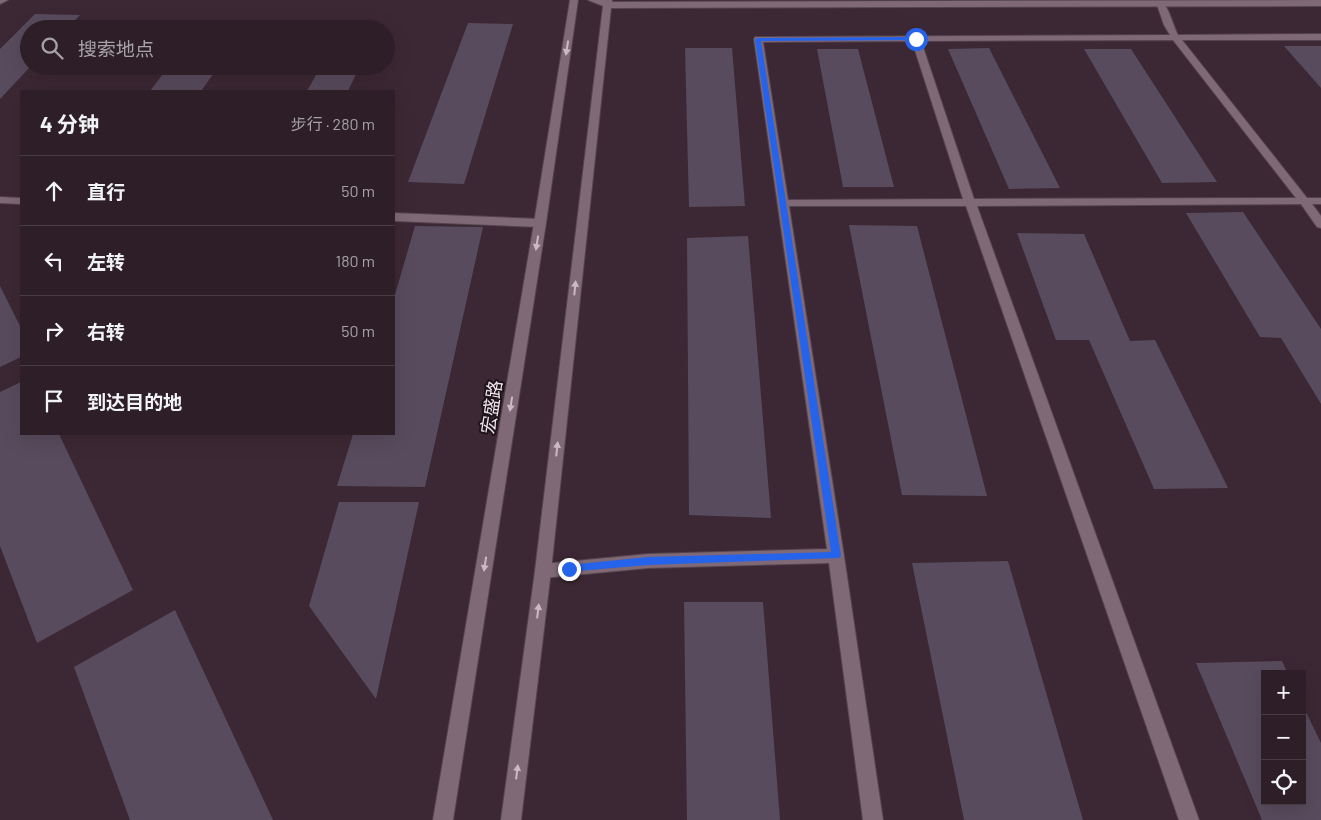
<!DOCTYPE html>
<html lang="zh">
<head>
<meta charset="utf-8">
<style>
	:root { --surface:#2d1e27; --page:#392b33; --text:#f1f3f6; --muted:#a7a2a7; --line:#483c44 }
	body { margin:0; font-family:Barlow,"Noto Sans SC",sans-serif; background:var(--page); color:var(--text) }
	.controls { position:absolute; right:15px; bottom:15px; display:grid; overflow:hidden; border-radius:0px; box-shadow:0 5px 20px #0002 }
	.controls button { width:45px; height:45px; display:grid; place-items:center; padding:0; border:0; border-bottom:1px solid var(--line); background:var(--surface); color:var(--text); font:25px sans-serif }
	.stop { position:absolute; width:15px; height:15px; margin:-11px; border:4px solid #2563eb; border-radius:50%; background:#fff }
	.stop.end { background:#2563eb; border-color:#fff; box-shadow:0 1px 5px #0008 }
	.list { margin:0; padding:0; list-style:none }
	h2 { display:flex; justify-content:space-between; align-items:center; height:65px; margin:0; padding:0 20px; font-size:21px }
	h2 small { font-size:16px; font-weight:400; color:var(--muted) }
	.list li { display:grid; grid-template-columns:32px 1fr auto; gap:15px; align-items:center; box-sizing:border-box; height:70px; padding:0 20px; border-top:1px solid var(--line) }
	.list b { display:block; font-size:19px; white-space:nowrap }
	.list em { font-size:16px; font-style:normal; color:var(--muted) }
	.icon { flex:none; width:28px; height:28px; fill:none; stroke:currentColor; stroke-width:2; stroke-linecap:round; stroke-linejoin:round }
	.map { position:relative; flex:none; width:1321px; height:820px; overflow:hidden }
	.search { position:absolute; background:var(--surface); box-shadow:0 5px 20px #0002; left:20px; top:20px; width:375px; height:55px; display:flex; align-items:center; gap:12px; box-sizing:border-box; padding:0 18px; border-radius:28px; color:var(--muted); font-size:19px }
	.panel { position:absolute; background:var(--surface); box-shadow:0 5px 20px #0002; left:20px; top:90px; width:375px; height:345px; border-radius:0px }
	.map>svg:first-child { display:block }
	.building { fill:#584b5d }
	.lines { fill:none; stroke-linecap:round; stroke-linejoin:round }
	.minor-casing { stroke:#54444d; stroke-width:2 }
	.tertiary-casing { stroke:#54444d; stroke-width:2 }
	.minor { fill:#806976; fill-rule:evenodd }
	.tertiary { fill:#806976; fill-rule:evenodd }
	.oneway { fill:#cbbac3 }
	.route { fill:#2563eb }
	.labels { text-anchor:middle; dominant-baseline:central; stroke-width:4; stroke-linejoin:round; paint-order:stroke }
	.street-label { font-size:18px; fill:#f3e5ed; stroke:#1d1419 }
</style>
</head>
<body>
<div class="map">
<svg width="1321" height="820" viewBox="0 0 1321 820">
	<rect width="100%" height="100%" fill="#3c2834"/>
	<!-- building -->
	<path class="building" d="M35 14 80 15 67 29H29V66H31L0 99V49Z
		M344 22 381 23 378 29H341Z
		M468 23 513 24 464 184 408 182Z
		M200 25 246 26 245 29H198Z
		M1284 46H1321V88Z
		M685 48H732L745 206 689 207Z
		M989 48 1060 188 1009 189 948 49Z
		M817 49H858L894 187H843Z
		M1084 49H1131L1217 182 1162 183Z
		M169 66H219L201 91H150Z
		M321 66H360L348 91H307Z
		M1243 212 1321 329V404L1281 338 1260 337 1186 213Z
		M849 225 917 226 987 496 902 495Z
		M415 226 483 227 425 487 337 486 353 434H394V298Z
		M1017 233 1084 234 1130 341 1155 340 1228 488 1154 489 1089 340H1056Z
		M748 236 771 518 689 515 687 238Z
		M0 286 21 328V357L0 367Z
		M21 382V434H59L133 590 37 643 0 546V392Z
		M339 502H419L376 699 309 606Z
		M1008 561 1083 820H964L912 563Z
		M684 602H763L780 820H687Z
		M175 610 273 820H130L74 667Z
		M1282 661 1288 674H1265V801H1302V704L1321 743V820H1262L1196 663Z"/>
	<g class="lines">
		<!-- minor casing -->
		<g class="minor-casing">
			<path id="minor" d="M0 0H8L0 4Z
				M1161 2C1169 6 1173 26 1178 35L1321 34V40H1182L1307 198H1321V204H1312L1321 216V228L1317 227 1301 204 977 206 1199 820H1179L966 206H789L844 556 883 820H863L829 563 648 568 543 578 537 576 535 571 537 566 543 564 648 554 827 549 754 39 755 37 1170 35 1164 25 1157 5ZM1173 40 1296 198 974 199 921 41ZM912 41 963 199 788 200 763 42Z
				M0 197 21 198V204L0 203Z
				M394 213 540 219 546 223 540 227 394 221Z"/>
		</g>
		<!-- tertiary casing -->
		<g class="tertiary-casing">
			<path id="tertiary" d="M570 0H578L546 223 453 820H433L534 223Z
				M588 0H612V2L1321 0V6L611 8 551 571 521 820H501L535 571 603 6Z"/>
		</g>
		<!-- minor -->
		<use href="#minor" class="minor"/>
		<!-- tertiary -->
		<use href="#tertiary" class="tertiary"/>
	</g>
	<!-- one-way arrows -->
	<defs><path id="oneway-solid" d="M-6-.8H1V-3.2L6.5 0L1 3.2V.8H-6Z" transform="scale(1.25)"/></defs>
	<g class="oneway">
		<use href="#oneway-solid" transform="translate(567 48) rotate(99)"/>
		<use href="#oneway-solid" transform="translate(537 243) rotate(99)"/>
		<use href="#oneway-solid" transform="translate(575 288) rotate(-84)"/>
		<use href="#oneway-solid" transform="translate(511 404) rotate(99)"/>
		<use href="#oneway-solid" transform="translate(557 449) rotate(-84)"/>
		<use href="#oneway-solid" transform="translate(485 564) rotate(99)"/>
		<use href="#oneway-solid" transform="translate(538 611) rotate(-83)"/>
		<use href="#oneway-solid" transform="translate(517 772) rotate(-83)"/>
	</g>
	<!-- route -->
	<path class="route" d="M916 37 918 40 761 41 841 556 839 558 648 565 566 572 564 569 569 565 648 557 831 552 755 39 758 38Z"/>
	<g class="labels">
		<!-- street labels -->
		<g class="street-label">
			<text transform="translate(491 407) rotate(-81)">宏盛路</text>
		</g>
	</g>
</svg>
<div class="controls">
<button>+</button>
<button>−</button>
<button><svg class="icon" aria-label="locate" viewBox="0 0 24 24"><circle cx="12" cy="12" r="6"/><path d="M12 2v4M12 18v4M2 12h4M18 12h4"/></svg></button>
</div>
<div class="stop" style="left:916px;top:39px"></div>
<div class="stop end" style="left:569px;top:569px"></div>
<div class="search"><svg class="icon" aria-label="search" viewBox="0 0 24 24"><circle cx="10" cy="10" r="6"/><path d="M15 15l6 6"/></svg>搜索地点</div>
<section class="panel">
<h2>4 分钟<small>步行 · 280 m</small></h2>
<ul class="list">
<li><svg class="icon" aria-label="ahead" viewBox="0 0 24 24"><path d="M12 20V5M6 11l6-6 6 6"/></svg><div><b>直行</b></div><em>50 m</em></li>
<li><svg class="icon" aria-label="left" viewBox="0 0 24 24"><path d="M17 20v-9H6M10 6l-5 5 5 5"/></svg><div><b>左转</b></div><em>180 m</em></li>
<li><svg class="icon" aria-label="right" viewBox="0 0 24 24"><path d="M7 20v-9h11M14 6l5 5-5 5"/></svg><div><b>右转</b></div><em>50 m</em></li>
<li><svg class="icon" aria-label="arrive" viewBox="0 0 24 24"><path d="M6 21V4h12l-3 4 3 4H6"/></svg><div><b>到达目的地</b></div></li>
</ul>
</section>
</div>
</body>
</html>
